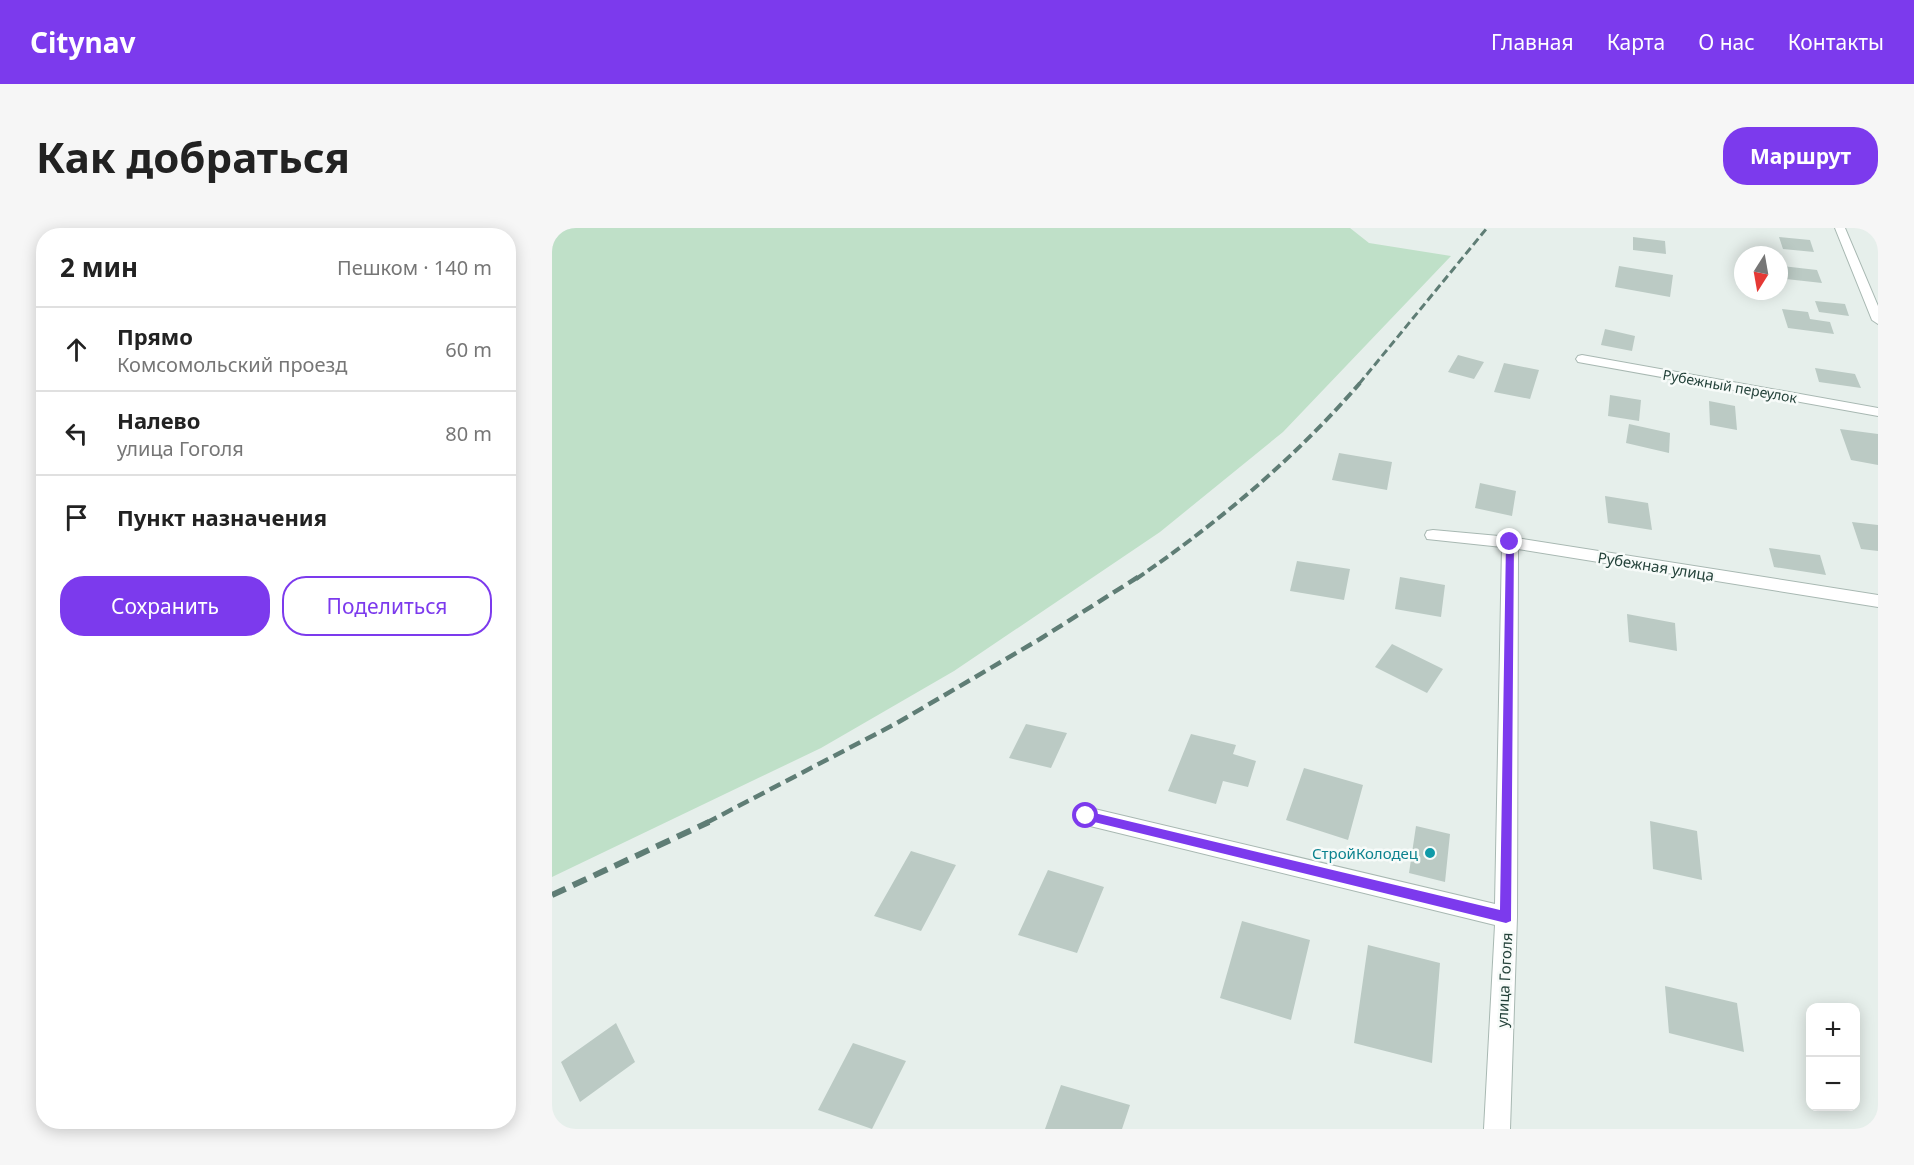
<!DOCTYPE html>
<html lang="ru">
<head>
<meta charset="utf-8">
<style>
	:root { --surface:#fff; --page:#f6f6f6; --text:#222; --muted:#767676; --line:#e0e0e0; --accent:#7c3aed }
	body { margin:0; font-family:"Noto Sans",sans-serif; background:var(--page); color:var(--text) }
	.controls { position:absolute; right:18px; bottom:18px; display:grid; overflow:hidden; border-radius:12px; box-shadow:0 3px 15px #0003 }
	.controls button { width:54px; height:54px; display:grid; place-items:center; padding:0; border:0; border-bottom:2px solid var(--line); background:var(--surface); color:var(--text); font:30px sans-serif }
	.compass { position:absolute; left:1182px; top:18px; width:54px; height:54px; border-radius:50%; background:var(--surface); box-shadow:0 3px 15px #0003; rotate:191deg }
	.stop { position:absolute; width:18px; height:18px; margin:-14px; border:4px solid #7c3aed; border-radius:50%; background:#fff }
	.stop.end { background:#7c3aed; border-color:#fff; box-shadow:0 2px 6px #0008 }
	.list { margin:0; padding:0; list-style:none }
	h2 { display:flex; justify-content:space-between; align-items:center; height:78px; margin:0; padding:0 24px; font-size:26px }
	h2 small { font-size:20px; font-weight:400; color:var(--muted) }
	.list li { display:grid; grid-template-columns:39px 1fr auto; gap:18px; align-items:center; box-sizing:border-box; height:84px; padding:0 24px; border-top:2px solid var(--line) }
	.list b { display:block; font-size:22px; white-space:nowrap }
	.list p { margin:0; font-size:20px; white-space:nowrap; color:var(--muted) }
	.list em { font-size:20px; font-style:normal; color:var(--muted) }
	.actions { display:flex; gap:12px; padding:18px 24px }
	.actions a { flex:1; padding:14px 0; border:2px solid var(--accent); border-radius:24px; text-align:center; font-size:21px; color:var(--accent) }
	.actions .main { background:var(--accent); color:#fff }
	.icon { flex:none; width:33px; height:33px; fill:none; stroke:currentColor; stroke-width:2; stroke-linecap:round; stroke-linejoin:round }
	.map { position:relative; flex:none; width:1326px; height:901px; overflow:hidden; border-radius:24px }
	header { display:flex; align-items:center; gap:36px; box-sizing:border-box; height:84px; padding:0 30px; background:var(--accent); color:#fff }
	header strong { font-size:28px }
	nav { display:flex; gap:33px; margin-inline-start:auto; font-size:21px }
	.intro { display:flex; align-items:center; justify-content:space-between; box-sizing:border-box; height:144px; padding:0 36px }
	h1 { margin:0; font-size:42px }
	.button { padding:15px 27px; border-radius:24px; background:var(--accent); color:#fff; font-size:21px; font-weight:700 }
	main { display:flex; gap:36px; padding:0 36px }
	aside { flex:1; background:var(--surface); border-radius:24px; box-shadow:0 3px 15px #0003 }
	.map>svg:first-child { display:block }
	.green { fill:#bfe0c8 }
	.building { fill:#bbcac4 }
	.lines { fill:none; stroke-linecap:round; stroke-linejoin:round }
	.minor-casing { stroke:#a8b8b2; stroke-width:2 }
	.minor { fill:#fff; fill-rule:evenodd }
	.rail-far3 { stroke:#5f7d75; stroke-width:3; stroke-dasharray:8 4; stroke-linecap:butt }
	.rail-far2 { stroke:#5f7d75; stroke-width:4; stroke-dasharray:10 4.5; stroke-linecap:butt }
	.rail-far1 { stroke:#5f7d75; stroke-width:4.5; stroke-dasharray:12 6; stroke-linecap:butt }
	.rail { stroke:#5f7d75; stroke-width:6; stroke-dasharray:15 8; stroke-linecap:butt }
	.route { fill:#7c3aed }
	.culture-dot { fill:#0f9aa8; stroke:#f7fbf9; stroke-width:2 }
	.labels { text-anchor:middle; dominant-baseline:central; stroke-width:5; stroke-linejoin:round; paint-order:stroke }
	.far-street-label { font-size:14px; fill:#24423a; stroke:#f7fbf9 }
	.street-label { font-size:15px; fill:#24423a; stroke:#f7fbf9 }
	.culture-label { font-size:15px; fill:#0d838f; stroke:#f7fbf9; text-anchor:end }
</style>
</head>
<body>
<header>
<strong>Citynav</strong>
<nav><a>Главная</a><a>Карта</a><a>О нас</a><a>Контакты</a></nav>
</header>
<div class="intro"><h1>Как добраться</h1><a class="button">Маршрут</a></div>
<main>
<aside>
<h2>2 мин<small>Пешком · 140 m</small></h2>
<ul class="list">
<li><svg class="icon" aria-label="ahead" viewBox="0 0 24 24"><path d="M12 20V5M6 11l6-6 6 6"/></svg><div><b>Прямо</b><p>Комсомольский проезд</p></div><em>60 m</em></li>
<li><svg class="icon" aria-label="left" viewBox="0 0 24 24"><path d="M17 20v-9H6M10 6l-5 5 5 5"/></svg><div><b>Налево</b><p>улица Гоголя</p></div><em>80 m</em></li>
<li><svg class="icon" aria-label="arrive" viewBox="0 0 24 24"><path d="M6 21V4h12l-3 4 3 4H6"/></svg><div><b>Пункт назначения</b></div></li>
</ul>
<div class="actions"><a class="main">Сохранить</a><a>Поделиться</a></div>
</aside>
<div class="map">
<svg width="1326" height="901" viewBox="0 0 1326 901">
	<rect width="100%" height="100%" fill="#e6efeb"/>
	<!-- green -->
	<path class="green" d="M0 0H798L817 15 899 28 731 204 608 304 402 443 269 520 0 649Z"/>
	<!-- building -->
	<path class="building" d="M1081 9 1113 13 1114 26 1081 22Z
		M1227 9 1258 12 1262 24 1231 21Z
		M1067 38 1121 47 1118 69 1063 59Z
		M1230 38 1265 42 1270 55 1234 51Z
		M1263 73 1293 76 1297 88 1267 84Z
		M1230 81 1256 84 1258 91 1278 94 1282 106 1236 100Z
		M1053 101 1083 108 1080 123 1049 117Z
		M906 127 932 134 922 151 896 144Z
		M952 135 987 142 978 171 942 164Z
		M1263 140 1303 146 1309 160 1267 154Z
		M1058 167 1089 172 1087 193 1056 188Z
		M1157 173 1183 178 1185 202 1158 197Z
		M1077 196 1118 205 1117 225 1074 215Z
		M1288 201 1326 206V237L1299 232Z
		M787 225 840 234 835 262 780 252Z
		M928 255 964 263 960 288 923 280Z
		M1053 268 1096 275 1100 302 1056 295Z
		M1300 294 1326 297V323L1309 321Z
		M1217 320 1268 327 1274 347 1222 339Z
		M745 333 798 341 792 372 738 363Z
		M848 349 893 357 889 389 843 381Z
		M1075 386 1123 395 1125 423 1077 414Z
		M840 416 891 441 875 465 823 439Z
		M474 496 515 505 499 540 457 530Z
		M639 506 684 517 681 526 704 533 696 559 671 553 664 576 616 563Z
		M752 540 811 557 796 612 734 592Z
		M1098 593 1145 603 1150 652 1101 641Z
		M864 598 898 606 893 654 857 645Z
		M359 623 404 637 369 703 322 688Z
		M496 642 552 659 525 725 466 707Z
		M690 693 758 712 739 792 668 770Z
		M816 717 888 735 880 835 802 815Z
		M1113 758 1185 775 1192 824 1117 805Z
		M64 795 83 834 28 874 9 834Z
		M301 815 354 833 320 901 266 882Z
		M509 857 578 877 570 901H493Z"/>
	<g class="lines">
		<!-- minor casing -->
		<g class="minor-casing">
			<path id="minor" d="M1283 0H1293L1326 78V96L1320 92Z
				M1030 127 1326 180V188L1026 134 1024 131 1026 128Z
				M881 302 958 309 1326 367V379L966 321 965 689 958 901H932L943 697 534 597 527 594 524 588 527 582 534 579 943 676 950 319 875 311 873 307 875 303Z"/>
		</g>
		<!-- minor -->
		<use href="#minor" class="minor"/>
		<!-- rail-far3 -->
		<path class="rail-far3" d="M807 156 935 0"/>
		<!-- rail-far2 -->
		<path class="rail-far2" d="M584 351C667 294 742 231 808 155"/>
		<!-- rail-far1 -->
		<path class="rail-far1" d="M154 595 345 495 488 411 586 349"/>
		<!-- rail -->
		<path class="rail" d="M0 667 157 594"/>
	</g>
	<!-- route -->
	<path class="route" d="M958 311 962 314 959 693 954 695 530 591 528 588 534 583 948 682 954 314Z"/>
	<!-- markers -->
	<circle class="culture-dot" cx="878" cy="625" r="6"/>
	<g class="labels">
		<!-- far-street labels -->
		<g class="far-street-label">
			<text transform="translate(1178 158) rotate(10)">Рубежный переулок</text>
		</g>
		<!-- street labels -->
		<g class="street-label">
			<text transform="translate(1104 338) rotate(9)">Рубежная улица</text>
			<text transform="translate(952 752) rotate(-87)">улица Гоголя</text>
		</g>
		<!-- culture labels -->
		<g class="culture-label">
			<text x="866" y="625">СтройКолодец</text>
		</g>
	</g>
</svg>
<div class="controls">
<button>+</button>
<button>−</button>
</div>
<svg class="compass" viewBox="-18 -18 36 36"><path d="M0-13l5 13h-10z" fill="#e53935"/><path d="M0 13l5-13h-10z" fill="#767676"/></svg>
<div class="stop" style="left:534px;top:588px"></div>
<div class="stop end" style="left:958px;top:314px"></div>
</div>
</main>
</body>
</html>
